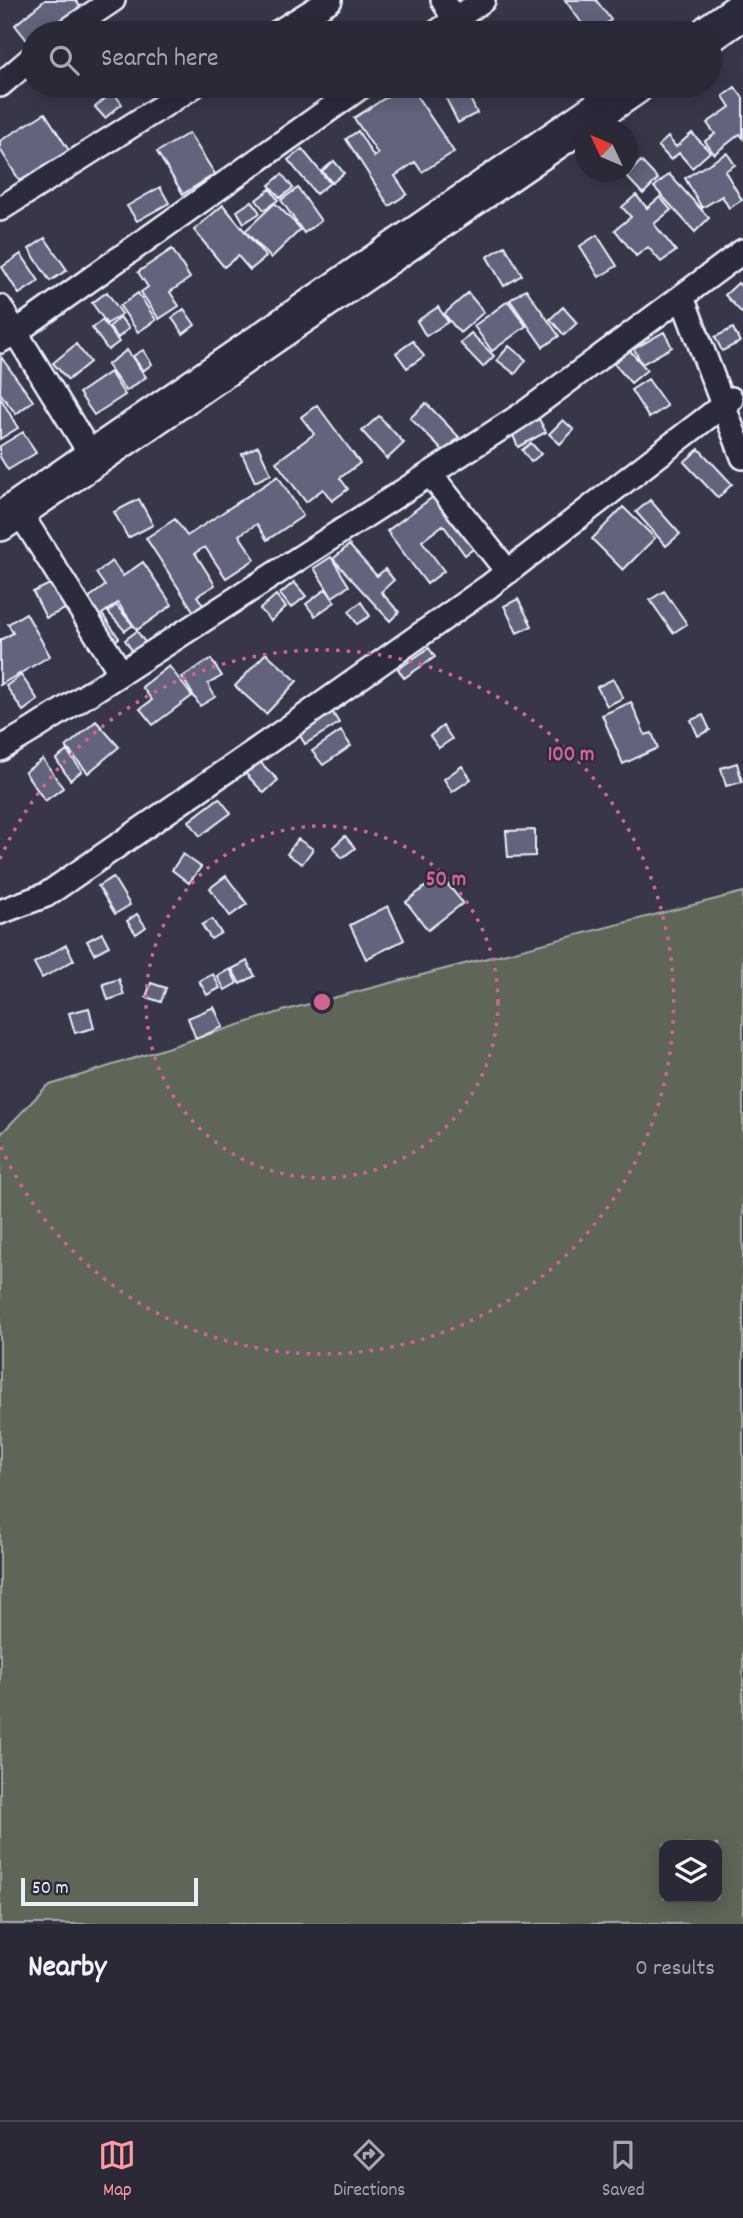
<!DOCTYPE html>
<html lang="en">
<head>
<meta charset="utf-8">
<style>
	:root { --surface:#2b2838; --page:#333040; --text:#f1f3f6; --muted:#a6a6ae; --line:#474453; --accent:#ff9aa2 }
	body { margin:0; font-family:Dekko,sans-serif; background:var(--page); color:var(--text) }
	.controls { position:absolute; right:21px; bottom:21px; display:grid; overflow:hidden; border-radius:14px; box-shadow:0 4px 18px #0003 }
	.controls button { width:63px; height:63px; display:grid; place-items:center; padding:0; border:0; border-bottom:2px solid var(--line); background:var(--surface); color:var(--text); font:35px sans-serif }
	.compass { position:absolute; left:575px; top:119px; width:63px; height:63px; border-radius:50%; background:var(--surface); box-shadow:0 4px 18px #0003; rotate:314deg }
	.scale { position:absolute; left:21px; bottom:18px; width:177px; box-sizing:border-box; padding-left:7px; border:4px solid #e8f1f8; border-top:0; font-size:19px; line-height:24px; white-space:nowrap; color:#e8f1f8; -webkit-text-stroke:5px #2f2a3d; paint-order:stroke }
	.list { margin:0; padding:0; list-style:none }
	h2 { display:flex; justify-content:space-between; align-items:center; height:91px; margin:0; padding:0 28px; font-size:30px }
	h2 small { font-size:23px; font-weight:400; color:var(--muted) }
	.icon { flex:none; width:38px; height:38px; fill:none; stroke:currentColor; stroke-width:2; stroke-linecap:round; stroke-linejoin:round }
	.map { position:relative; flex:none; width:743px; height:1924px; overflow:hidden }
	.search { position:absolute; background:var(--surface); box-shadow:0 4px 18px #0003; left:21px; right:21px; top:21px; height:77px; display:flex; align-items:center; gap:18px; box-sizing:border-box; padding:0 24px; border-radius:38px; color:var(--muted); font-size:26px }
	.sheet { height:196px; background:var(--surface) }
	nav { display:flex; justify-content:space-around; align-items:center; box-sizing:border-box; height:98px; border-top:2px solid var(--line); background:var(--surface); font-size:19px; color:var(--muted) }
	nav a { display:grid; justify-items:center; gap:4px }
	nav .on { color:var(--accent) }
	.map>svg:first-child { display:block }
	.green { fill:#5f6659; stroke:#a4aca8; stroke-width:2; fill-rule:evenodd }
	.building { fill:#63647e; stroke:#e8f1f8; stroke-width:2 }
	.lines { fill:none; stroke-linecap:round; stroke-linejoin:round }
	.minor-casing { stroke:#e8f1f8; stroke-width:28 }
	.trunk-casing { stroke:#e8f1f8; stroke-width:42 }
	.minor { stroke:#2f2a3d; stroke-width:23 }
	.trunk { stroke:#2f2a3d; stroke-width:37 }
	.ring { fill:none; stroke:#cf6492; stroke-width:3.5; stroke-dasharray:3.5 7 }
	.centre { fill:#cf6492; stroke:#2f2a3d; stroke-width:3.5 }
	.ring-label { font-size:21px; text-anchor:middle; font-weight:bold; fill:#cf6492; stroke:#2f2a3d; stroke-width:5; stroke-linejoin:round; paint-order:stroke }
</style>
</head>
<body>
<div class="map">
<svg width="743" height="1924" viewBox="0 0 743 1924">
	<rect width="100%" height="100%" fill="#39364a"/>
	<filter id="ink" filterUnits="userSpaceOnUse"><feTurbulence type="fractalNoise" baseFrequency=".0143" numOctaves="2"/><feDisplacementMap in="SourceGraphic" scale="14" xChannelSelector="R" yChannelSelector="G"/><feConvolveMatrix kernelMatrix="1 2 1 2 8 2 1 2 1" color-interpolation-filters="sRGB"/></filter>
	<g filter="url(#ink)">
		<!-- green -->
		<path class="green" d="M743 892V1924H0V1135L47 1086 286 1010ZM664 1845H717V1898H664Z"/>
		<!-- building -->
		<path class="building" d="M45 0H75L85 12 60 33H33V48L15 25Z
			M565 0H596L611 20 593 33H589Z
			M404 86H410L454 152 422 172 415 162 395 176 407 194 389 206 346 139 358 131 374 157 378 154 354 118Z
			M440 86H464L477 113 458 123Z
			M735 87 743 98V138L740 134 714 154 705 141 715 134 707 123 730 107 723 96Z
			M113 92 122 104 105 118 95 107Z
			M45 113 75 160 26 191 0 149V141Z
			M189 133 215 174 183 194 157 152Z
			M692 133 710 152 692 168 679 153 671 160 658 146 668 137 676 147Z
			M302 149 330 183 316 194 288 160Z
			M727 153 735 165 725 171 742 200 729 208 722 196 702 208 685 178Z
			M334 161 344 173 332 183 322 171Z
			M641 161 658 179 643 194 626 176Z
			M282 174 293 188 280 198 269 185Z
			M669 174 709 218 695 232 654 187Z
			M160 187 169 203 137 221 127 206Z
			M298 188 321 221 304 233 281 200Z
			M270 189 278 200 264 210 256 200Z
			M636 195 647 208 660 197 671 210 654 224 676 251 661 262 648 247 636 256 615 230 631 217 622 207Z
			M252 201 260 213 244 223 237 211Z
			M275 203 301 229 271 258 245 231Z
			M223 205 266 257 250 270 238 256 224 267 194 230Z
			M597 235 617 266 599 277 580 246Z
			M45 238 67 270 50 281 29 249Z
			M505 246 522 275 504 286 487 257Z
			M172 249 190 278 170 292 179 306 159 319 141 292 148 287 138 272Z
			M21 254 39 281 19 294 2 267Z
			M738 283 743 288V314L725 295Z
			M526 289 559 336 543 347 510 300Z
			M107 292 122 314 107 324 92 303Z
			M138 293 156 320 138 332 120 306Z
			M468 293 484 312 460 333 444 314Z
			M508 301 526 326 492 351 474 326Z
			M438 307 448 322 426 336 417 321Z
			M563 307 577 323 564 335 550 319Z
			M184 309 195 325 183 334 172 318Z
			M120 317 129 328 118 338 109 327Z
			M102 320 119 342 108 350 92 328Z
			M733 328 740 342 722 351 715 337Z
			M664 332 672 347 642 364 634 349Z
			M471 333 494 356 483 367 460 343Z
			M413 341 424 356 407 368 396 353Z
			M76 344 90 362 68 380 53 363Z
			M509 346 526 360 515 374 497 360Z
			M627 347 647 370 631 383 611 360Z
			M127 350 146 377 126 391 107 365Z
			M143 350 152 364 143 371 133 356Z
			M1 357 33 401 16 414 0 393Z
			M110 372 125 395 94 415 79 393Z
			M648 379 667 406 649 418 631 390Z
			M0 397 18 428 0 439Z
			M426 403 459 437 444 452 410 418Z
			M317 405 360 463 340 478 348 489 332 501 323 489 306 502 276 462 314 434 301 417Z
			M379 416 404 443 387 459 362 431Z
			M539 419 546 432 518 447 512 433Z
			M563 420 574 430 560 444 549 434Z
			M23 432 36 453 8 470 0 457V446Z
			M531 443 541 454 531 462 522 450Z
			M258 446 271 474 255 482 242 454Z
			M699 449 732 484 718 498 684 462Z
			M278 476 303 516 267 540 257 524 239 535 255 559 226 578 205 547 195 553 215 585 197 596 203 605 194 612 146 538 175 519 187 536Z
			M441 491 480 544 465 555 443 525 422 541 444 571 427 584 387 531Z
			M139 499 153 525 128 538 114 512Z
			M650 500 680 534 666 546 636 512Z
			M623 507 655 538 623 570 592 539Z
			M349 545 377 576 385 569 394 580 381 592 399 612 390 621 333 559Z
			M331 557 349 586 332 597 314 568Z
			M112 561 123 576 143 562 172 605 137 630 118 603 102 614 119 638 103 649 74 608 105 586 96 573Z
			M294 582 306 596 291 608 280 594Z
			M52 583 65 609 46 618 33 592Z
			M326 589 335 602 315 616 306 604Z
			M664 591 687 624 673 633 650 600Z
			M276 595 286 607 271 621 260 609Z
			M518 599 532 626 517 633 504 606Z
			M361 602 370 616 357 624 349 611Z
			M116 605 133 625 125 631 108 612Z
			M26 613 50 656 0 685V640L13 633 8 624Z
			M137 631 146 644 133 652 125 640Z
			M429 648 435 657 404 678 398 669Z
			M266 653 297 681 266 714 235 686Z
			M211 659 222 676 208 684 215 697 200 706 182 677Z
			M169 666 192 696 153 725 140 709 152 700 142 687Z
			M21 675 38 700 23 711 6 686Z
			M613 679 623 698 607 706 597 687Z
			M631 702 645 735 652 733 658 748 623 764 602 715Z
			M327 703 339 723 305 744 293 724Z
			M703 715 710 730 698 736 691 720Z
			M96 721 119 747 88 773 66 747Z
			M443 726 452 739 439 748 430 736Z
			M341 731 351 746 323 765 312 751Z
			M67 751 82 771 70 780 56 759Z
			M43 759 63 788 45 801 25 772Z
			M257 759 278 780 264 793 244 772Z
			M737 763 742 782 726 786 721 768Z
			M462 766 471 779 452 792 444 779Z
			M219 798 231 813 200 836 189 821Z
			M535 830V856L508 857 506 831Z
			M345 836 355 848 342 858 333 847Z
			M298 839 313 849 302 864 287 854Z
			M183 854 201 867 189 883 172 870Z
			M440 875 463 903 428 930 406 902Z
			M226 876 247 904 230 916 210 888Z
			M113 877 130 905 115 914 98 886Z
			M388 906 404 940 366 959 350 925Z
			M137 914 146 927 136 934 127 921Z
			M212 919 221 933 211 939 202 925Z
			M102 933 109 946 94 954 87 941Z
			M66 945 74 960 42 978 34 963Z
			M247 961 255 976 240 984 232 969Z
			M230 969 237 983 225 990 217 976Z
			M213 974 220 988 207 995 199 981Z
			M119 979 124 995 108 1000 103 984Z
			M151 983 166 988 161 1002 146 997Z
			M214 1007 223 1027 196 1039 188 1018Z
			M89 1008 94 1028 75 1033 69 1013Z"/>
		<g class="lines">
			<!-- minor casing -->
			<g class="minor-casing">
				<path id="minor" d="M443 0 455 20
					M64 33 113 0
					M277 33 330 0
					M436 33 483 0
					M0 85 33 57
					M0 209 194 86
					M682 297 743 457
					M0 307 93 458
					M0 341 16 332 362 86
					M430 474 508 572
					M18 510 121 673
					M0 749 34 729 526 412 743 251
					M0 912 46 895 291 726 488 587 731 399"/>
			</g>
			<!-- trunk casing -->
			<g class="trunk-casing">
				<path id="trunk" d="M710 33 743 10
					M0 522 634 86"/>
			</g>
			<!-- minor -->
			<use href="#minor" class="minor"/>
			<!-- trunk -->
			<use href="#trunk" class="trunk"/>
		</g>
	</g>
	<!-- distance rings -->
	<g class="ring">
		<circle cx="322" cy="1002" r="176"/>
		<path d="M0 859A352 352 0 1 1 0 1145"/>
	</g>
	<circle cx="322" cy="1002" r="10" class="centre"/>
	<g class="ring-label">
		<text x="571" y="760">100 m</text>
		<text x="446" y="885">50 m</text>
	</g>
</svg>
<div class="controls">
<button><svg class="icon" aria-label="layers" viewBox="0 0 24 24"><path d="M12 4l9 5-9 5-9-5zM3 14l9 5 9-5"/></svg></button>
</div>
<svg class="compass" viewBox="-18 -18 36 36"><path d="M0-13l5 13h-10z" fill="#e53935"/><path d="M0 13l5-13h-10z" fill="#a6a6ae"/></svg>
<div class="scale">50 m</div>
<div class="search"><svg class="icon" aria-label="search" viewBox="0 0 24 24"><circle cx="10" cy="10" r="6"/><path d="M15 15l6 6"/></svg>Search here</div>
</div>
<section class="sheet">
<h2>Nearby<small>0 results</small></h2>
<ul class="list">
</ul>
</section>
<nav>
<a class="on"><svg class="icon" aria-label="map" viewBox="0 0 24 24"><path d="M3 6l6-2 6 2 6-2v14l-6 2-6-2-6 2zM9 4v14M15 6v14"/></svg>Map</a>
<a><svg class="icon" aria-label="directions" viewBox="0 0 24 24"><path d="M12 3l9 9-9 9-9-9zM9 14v-3h6M13 9l2 2-2 2"/></svg>Directions</a>
<a><svg class="icon" aria-label="saved" viewBox="0 0 24 24"><path d="M7 4h10v16l-5-4-5 4z"/></svg>Saved</a>
</nav>
</body>
</html>
